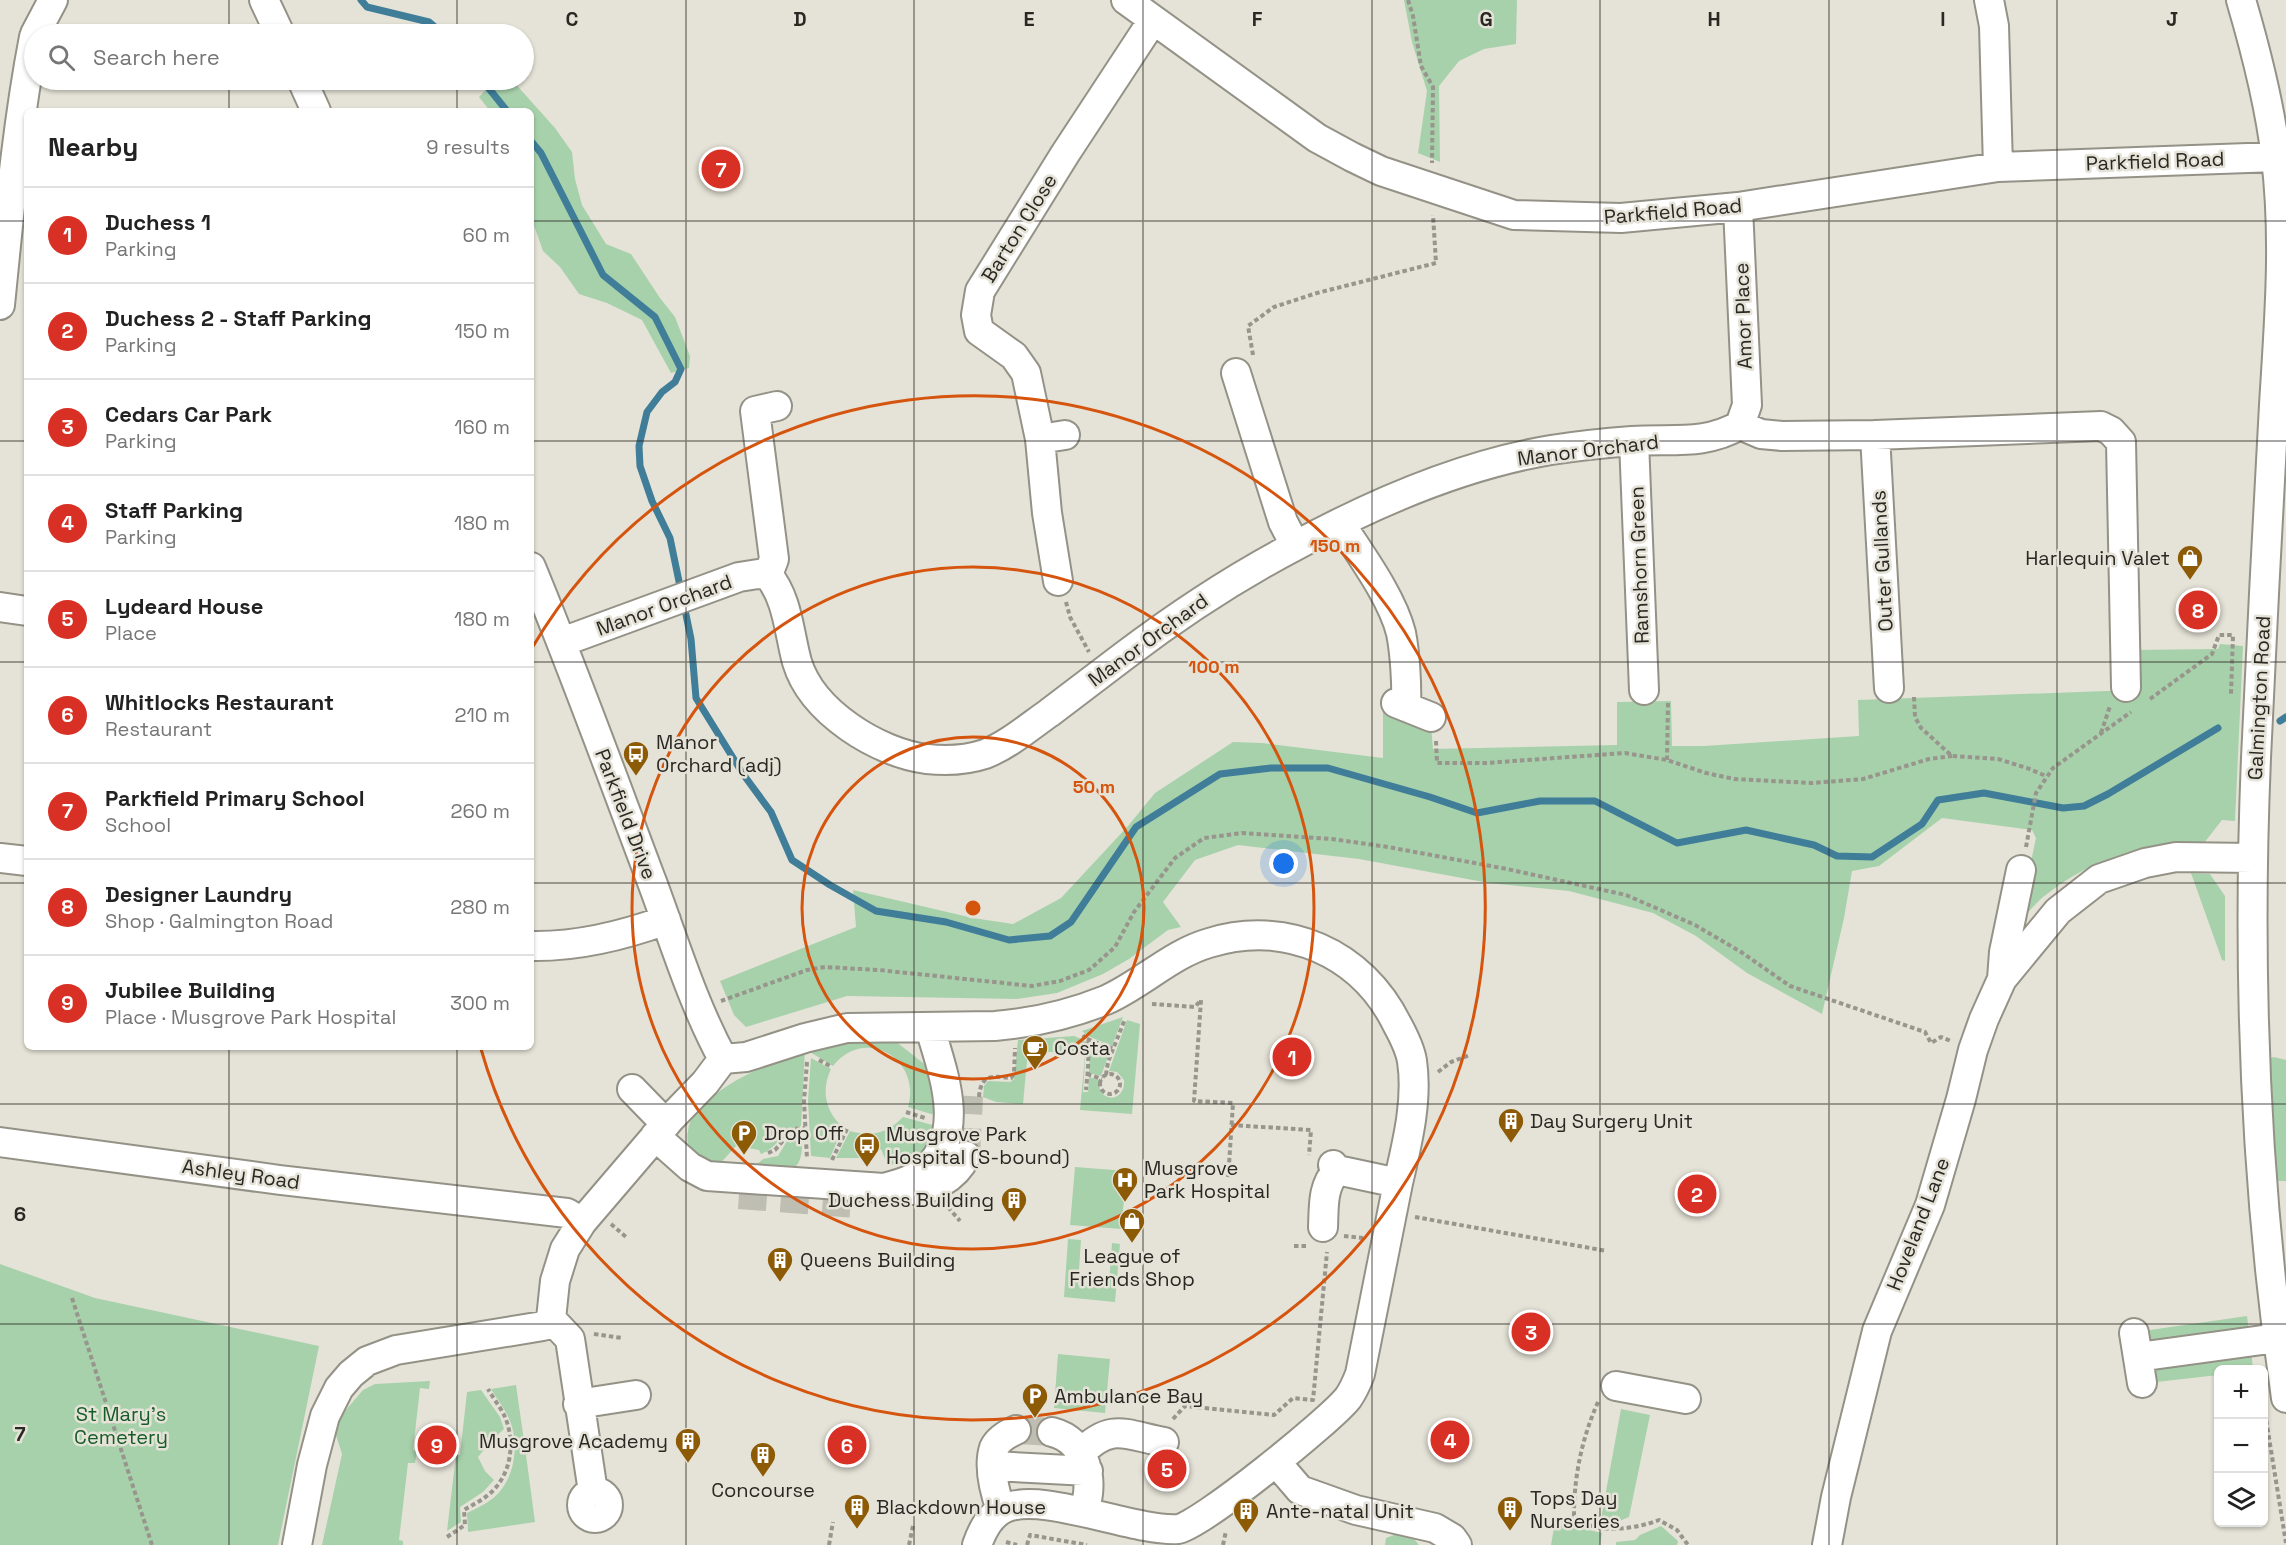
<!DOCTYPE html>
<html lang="en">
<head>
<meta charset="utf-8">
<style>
	:root { --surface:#fff; --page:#f6f6f6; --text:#222; --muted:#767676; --line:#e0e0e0; --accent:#d93025 }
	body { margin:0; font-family:"Space Grotesk",sans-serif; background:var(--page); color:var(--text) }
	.controls { position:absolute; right:18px; bottom:18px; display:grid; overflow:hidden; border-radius:9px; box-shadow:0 2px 4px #0004 }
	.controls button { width:54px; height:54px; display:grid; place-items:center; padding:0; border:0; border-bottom:2px solid var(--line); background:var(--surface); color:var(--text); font:30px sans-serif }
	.you { position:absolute; left:1284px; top:864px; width:21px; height:21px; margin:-15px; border:4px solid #fff; border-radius:50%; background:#1a73e8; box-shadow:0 0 0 9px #1a73e833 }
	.badge { display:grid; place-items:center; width:39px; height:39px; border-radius:50%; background:var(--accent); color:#fff; font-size:20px; font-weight:700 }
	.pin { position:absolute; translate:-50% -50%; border:3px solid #fff; box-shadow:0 2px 6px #0006 }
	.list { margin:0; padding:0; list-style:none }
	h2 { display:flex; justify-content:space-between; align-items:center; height:78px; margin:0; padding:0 24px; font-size:26px }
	h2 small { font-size:20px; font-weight:400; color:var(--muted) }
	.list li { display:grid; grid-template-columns:39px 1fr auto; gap:18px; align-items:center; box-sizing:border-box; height:96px; padding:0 24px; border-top:2px solid var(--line) }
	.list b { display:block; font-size:22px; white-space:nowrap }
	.list p { margin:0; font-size:20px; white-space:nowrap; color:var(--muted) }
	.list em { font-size:20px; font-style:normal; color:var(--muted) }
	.icon { flex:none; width:33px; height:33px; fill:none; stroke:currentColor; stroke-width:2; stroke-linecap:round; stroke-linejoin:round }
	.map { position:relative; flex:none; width:2286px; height:1545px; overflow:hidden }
	.search { position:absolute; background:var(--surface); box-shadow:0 2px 4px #0004; left:24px; top:24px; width:510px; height:66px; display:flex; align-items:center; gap:15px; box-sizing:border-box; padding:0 21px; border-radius:33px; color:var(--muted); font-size:22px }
	.panel { position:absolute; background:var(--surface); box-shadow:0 2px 4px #0004; left:24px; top:108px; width:510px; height:942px; border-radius:9px }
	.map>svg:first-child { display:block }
	.green { fill:#a7d1ab }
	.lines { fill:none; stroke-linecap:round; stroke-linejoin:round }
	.stream { stroke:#3f7d99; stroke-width:7 }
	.minor-tunnel { stroke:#bfbeb3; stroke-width:28; stroke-dasharray:28 14; stroke-linecap:butt }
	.minor-casing { stroke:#949286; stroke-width:32 }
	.path { stroke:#97958c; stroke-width:4; stroke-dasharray:4.5 3; stroke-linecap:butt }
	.minor { stroke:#fff; stroke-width:28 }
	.grid { fill:none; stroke:#292823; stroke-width:1.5; stroke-opacity:0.55 }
	.ring { fill:none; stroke:#d5540e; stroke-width:3 }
	.labels { text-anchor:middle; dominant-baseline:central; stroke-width:5; stroke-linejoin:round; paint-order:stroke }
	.street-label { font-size:20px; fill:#292823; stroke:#e5e3d7 }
	.poi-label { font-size:20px; fill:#292823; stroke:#e5e3d7; text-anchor:start }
	.park-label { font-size:20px; fill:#165c28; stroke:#e5e3d7 }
	.grid-label { font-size:20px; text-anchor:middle; font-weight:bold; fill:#292823; stroke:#e5e3d7; stroke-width:5; stroke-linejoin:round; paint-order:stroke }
	.centre { fill:#d5540e; stroke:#e5e3d7; stroke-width:3 }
	.ring-label { font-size:18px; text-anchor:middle; font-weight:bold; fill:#d5540e; stroke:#e5e3d7; stroke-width:5; stroke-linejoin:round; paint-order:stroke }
</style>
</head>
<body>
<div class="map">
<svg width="2286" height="1545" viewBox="0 0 2286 1545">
	<rect width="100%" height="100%" fill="#e5e3d7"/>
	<!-- green -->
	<path class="green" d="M1404 0H1517L1516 44 1484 49 1459 61 1439 86 1440 162 1418 153 1427 91 1412 42Z
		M495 80H512L555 128 572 152 575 179 582 205 606 244 631 254 660 298 675 317 690 356 689 368 671 373 642 320 607 303 579 294 560 267 543 251 531 217V111H490L479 97Z
		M2220 644 2243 646 2235 821 2222 820 2204 843C2147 842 2093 858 2047 894 2036 902 2027 914 2018 924L2036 838 2032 830 1942 818 1879 866 1852 871 1844 918 1822 1014 1747 973 1696 936 1653 913 1569 891 1489 883 1359 859 1238 845 1195 860 1163 902 1181 927 1168 930 1129 959 1103 974 1057 993 1017 999 847 996 746 1027 734 1015 720 981 856 927 853 890 973 918 1013 924 1061 898 1128 826 1155 793 1233 742 1262 743 1383 758V710L1391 715 1431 725 1433 749 1617 745V702L1671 701 1672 746H1704L1859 736 1858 700 2133 690 2132 650 2218 649Z
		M2191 873 2210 874 2225 896V961L2222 960Z
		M1123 1017 1112 1046 1088 1036 1082 1031Z
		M1127 1020 1140 1024 1132 1114 1080 1110 1085 1055 1028 1050 1023 1104 996 1102 983 1097 984 1086 988 1081 1010 1082 1014 1079 1018 1040 1074 1036 1084 1040 1086 1045 1083 1092H1088L1089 1077 1099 1080C1097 1104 1126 1103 1124 1080L1117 1072 1109 1071Z
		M862 1039 890 1040 899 1044 923 1063 929 1069 941 1117 908 1107C922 1059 865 1025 833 1066L810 1052V1047Z
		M1090 1044 1110 1051 1101 1076 1089 1073Z
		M805 1049 801 1126C781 1129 781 1146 761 1154L759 1150 736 1146 716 1168C708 1167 695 1156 690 1149 687 1144 687 1137 688 1131 691 1094 774 1061 805 1049Z
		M2274 1057 2286 1060V1181H2278L2273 1177 2267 1059Z
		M811 1058 831 1069C821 1090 825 1112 843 1127L830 1158 811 1156 808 1101Z
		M903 1117 940 1127 919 1166 912 1158 888 1166 881 1149 861 1158H836L850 1131C871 1137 887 1134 903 1117Z
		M802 1131C804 1176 793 1172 755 1166L763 1159 778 1156 790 1136Z
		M1075 1167 1127 1171 1121 1229 1070 1225Z
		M1068 1239 1081 1240 1078 1285 1096 1287 1097 1282 1109 1283 1112 1243 1120 1244 1115 1302 1064 1297Z
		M0 1264 95 1298 319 1346 278 1545H0Z
		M2247 1316 2249 1332 2149 1341 2143 1331Z
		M2251 1349 2253 1369 2218 1370V1375L2148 1383 2149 1374 2156 1366Z
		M1058 1354 1110 1359 1105 1413 1054 1408Z
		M430 1381 429 1389 420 1388 413 1450 417 1451 415 1463H408L399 1540 403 1541V1545H322L342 1454 336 1435 339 1418 363 1390 375 1384Z
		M516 1385 524 1441H527L529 1454 526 1455 535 1522 468 1532 467 1513C475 1509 484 1505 492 1499 512 1483 518 1455 513 1431 510 1415 499 1402 491 1389Z
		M481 1390 500 1417 504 1429 493 1439 478 1457 485 1471 494 1480 483 1492 460 1507 461 1522 447 1531 456 1455H460L467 1392Z
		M1621 1409 1650 1415 1629 1517 1617 1522 1601 1519Z
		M1555 1522 1602 1533 1600 1545H1551Z
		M1661 1526 1678 1541 1677 1545H1616V1542L1635 1540 1640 1535Z
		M1399 1533 1411 1535 1419 1545H1385L1386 1538Z"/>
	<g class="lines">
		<!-- stream -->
		<path class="stream" d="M361 0 367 7 429 22 443 34
			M482 80 507 111
			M531 141 541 153 603 275 655 317 681 369 675 382 662 392 647 412 639 446 640 466 652 501 670 538 681 591
			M684 605 691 639 696 698 743 774 771 812 792 860 830 885 876 911 946 922 1009 940 1050 936 1071 922 1136 827 1220 774 1271 768H1328L1430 797 1477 813 1540 801H1595L1677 843 1746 830 1814 845 1837 856 1872 857 1922 824 1938 800 1984 793 2063 808 2084 806 2108 794 2218 728
			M2280 721 2286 717"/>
		<!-- minor-tunnel -->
		<path class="minor-tunnel" d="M966 1156 969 1096
			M739 1195 856 1204
			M1016 1430 1052 1432"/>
		<!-- minor casing -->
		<g class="minor-casing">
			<path id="minor" d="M264 0 280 34
				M1126 0 1317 138 1352 157 1381 171 1514 215 1621 218 1738 207 1998 167 2276 157
				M1989 0 1994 26 1998 167
				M2241 0C2256 51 2270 105 2276 158 2286 240 2279 323 2274 405 2268 523 2261 640 2256 758 2247 972 2255 1186 2286 1398
				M35 34 53 0
				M302 80 316 111
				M1738 207 1747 405 1740 425
				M0 305C9 216 17 125 34 37
				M1236 373 1283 522 1295 545
				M1875 435 1889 688
				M1040 439 1065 435
				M1634 441 1644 690
				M1340 523C1360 554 1392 597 1401 633 1405 653 1407 686 1406 707
				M531 567C574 671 612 776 652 882 674 941 693 1004 723 1059
				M768 575 774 559 755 411 777 406
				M1058 581 1047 513 1040 439 1026 373 1014 356 979 331 976 315 980 291 1065 154 1153 20
				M0 607 27 611
				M562 642 739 577 758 574 768 575C788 599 789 633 797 662 812 712 878 753 927 759 946 761 967 760 985 754 1008 745 1029 727 1049 713 1074 694 1099 675 1124 656 1178 615 1234 578 1295 546 1374 503 1461 465 1551 450 1577 446 1605 443 1632 441 1671 438 1704 446 1740 425L1761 434 1782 436 1875 435 2101 426 2111 431 2121 442 2126 687
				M1396 703 1431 717
				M0 858 27 861
				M531 946C578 947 622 936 666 920
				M2002 979 2058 911 2099 879 2145 863 2176 857 2253 858
				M632 1089 666 1124
				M655 1136 690 1167 707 1176 884 1188C898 1184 915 1180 926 1169 965 1135 945 1078 932 1035V1028
				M0 1142 280 1180 567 1213 582 1222
				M906 1189C930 1194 956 1177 966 1156
				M1323 1227C1324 1206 1322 1187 1337 1170
				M551 1319 570 1339 593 1492
				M2134 1333 2142 1383
				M2138 1357 2277 1338
				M1616 1386 1686 1399
				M578 1404 636 1395
				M1052 1432C1088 1441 1094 1481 1084 1512
				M1081 1453C1111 1422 1126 1435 1164 1442
				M1276 1462 1300 1490 1356 1510 1435 1528 1452 1538 1457 1545
				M993 1466 1088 1471
				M582 1505a13 13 0 1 1 26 0a13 13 0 1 1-26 0Z
				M1001 1510C995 1493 988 1466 994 1448 998 1439 1007 1434 1016 1430
				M297 1545 312 1465 325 1416 339 1388 351 1374 367 1361 396 1350 543 1326 551 1319 555 1281 565 1249 582 1222 671 1118 705 1083 723 1059 746 1057 805 1038 847 1028 995 1026C1032 1023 1071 1014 1106 1000 1142 984 1171 954 1209 943 1286 919 1362 953 1397 1024 1403 1035 1410 1048 1412 1061 1418 1101 1407 1144 1398 1183L1337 1170 1333 1165
				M977 1545C982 1531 989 1516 1003 1509 1040 1490 1133 1532 1178 1529 1199 1527 1332 1419 1348 1398 1353 1391 1357 1382 1360 1374L1398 1183
				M1827 1545 1836 1497 1877 1331 1930 1205 1961 1099 1973 1050 1984 1019 2002 979 2004 952 2021 870"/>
		</g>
		<!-- path -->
		<path class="path" d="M1408 0 1413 16 1421 66 1433 87 1432 163
			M1253 355 1248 326 1274 307 1317 293 1436 263 1433 215
			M1066 602 1070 617 1089 652
			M1914 697 1915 717 1921 728 1952 756 1998 759 2027 768 2046 776
			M2150 699 2212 654 2219 635H2233L2231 694
			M2101 733 2110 706
			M1436 741 1437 763H1486L1625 753 1667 760 1706 773 1734 779 1812 783 1863 779 1929 759 1952 756
			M1667 760 1668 701
			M2026 847 2036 793 2053 768 2131 712
			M721 1001 807 970 825 967 879 970 1032 986 1060 981 1089 970 1115 947 1134 912 1175 858 1204 838 1242 833 1332 839 1388 847 1507 869 1626 895 1695 925 1741 952 1790 986 1925 1032 1931 1043 1941 1037 1951 1041
			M1152 1004 1195 1007 1201 1000 1194 1101 1233 1103 1228 1180
			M1083 1035C1092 1045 1087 1076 1086 1090
			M1087 1039 1114 1049
			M819 1060 832 1067
			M807 1062 804 1101 807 1159
			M1438 1072 1451 1062 1470 1055
			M1087 1074 1102 1079
			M1100 1084a10 10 0 1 1 20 0a10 10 0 1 1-20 0Z
			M1106 1075 1108 1062 1125 1019
			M979 1097C981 1074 991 1076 1011 1078L1014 1074 1015 1048
			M906 1112 925 1118
			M1231 1125 1311 1130 1309 1155
			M768 1153 775 1150 793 1129 805 1128
			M832 1160 847 1129
			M948 1207 960 1221
			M1415 1217 1607 1251
			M611 1224 626 1237
			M1344 1236 1363 1238
			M1294 1246H1309
			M72 1298 152 1545
			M594 1334 622 1338
			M1598 1402C1582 1438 1574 1476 1574 1515 1592 1536 1636 1529 1659 1520L1677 1530 1688 1545
			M2265 1413 2286 1543
			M1173 1419 1185 1406 1274 1415 1293 1398 1313 1400 1327 1252
			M447 1537 465 1525 464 1510C472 1505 481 1501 488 1495 511 1477 516 1443 505 1417 501 1408 493 1398 488 1389
			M1006 1542 1017 1545
			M829 1545 833 1522
			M909 1545 913 1526
			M1027 1545 1030 1535 1087 1545
			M1223 1545 1226 1531"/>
		<!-- minor -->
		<use href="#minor" class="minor"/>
	</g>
	<!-- grid -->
	<path class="grid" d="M229 0V34M457 0V34M686 0V1545M914 0V1545M1143 0V1545M1372 0V1545M1600 0V1545M1829 0V1545M2057 0V1545M229 80V111M457 80V111M0 221H27M531 221H2286M0 441H27M531 441H2286M0 662H27M531 662H2286M0 883H27M531 883H2286M229 1047V1545M457 1047V1545M0 1104H2286M0 1324H2286"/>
	<!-- distance rings -->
	<g class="ring">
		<circle cx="973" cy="908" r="171"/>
		<circle cx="973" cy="908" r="341"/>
		<path d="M532 648A512 512 0 1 1 481 1049"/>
	</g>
	<!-- icons -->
	<defs>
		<g id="shop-pin" transform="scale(1.35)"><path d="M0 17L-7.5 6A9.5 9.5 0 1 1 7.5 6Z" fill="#8d5a06" stroke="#e5e3d7"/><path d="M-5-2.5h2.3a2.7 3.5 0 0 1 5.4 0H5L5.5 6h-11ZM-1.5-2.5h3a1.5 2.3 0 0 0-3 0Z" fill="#fff"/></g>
		<g id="bus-pin" transform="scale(1.35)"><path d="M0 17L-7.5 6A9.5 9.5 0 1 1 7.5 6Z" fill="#8d5a06" stroke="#e5e3d7"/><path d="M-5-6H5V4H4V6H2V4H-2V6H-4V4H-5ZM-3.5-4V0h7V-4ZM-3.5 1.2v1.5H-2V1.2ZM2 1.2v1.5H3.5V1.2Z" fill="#fff"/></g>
		<g id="cafe-pin" transform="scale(1.35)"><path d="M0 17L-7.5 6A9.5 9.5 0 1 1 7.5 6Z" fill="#8d5a06" stroke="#e5e3d7"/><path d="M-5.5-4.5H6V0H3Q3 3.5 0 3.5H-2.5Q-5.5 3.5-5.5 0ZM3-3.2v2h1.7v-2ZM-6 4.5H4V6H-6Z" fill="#fff"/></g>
		<g id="building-pin" transform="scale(1.35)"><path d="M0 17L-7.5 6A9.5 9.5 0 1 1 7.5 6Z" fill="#8d5a06" stroke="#e5e3d7"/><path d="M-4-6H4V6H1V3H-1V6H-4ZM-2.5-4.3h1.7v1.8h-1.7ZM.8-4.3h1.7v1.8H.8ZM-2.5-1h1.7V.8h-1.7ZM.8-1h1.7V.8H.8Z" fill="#fff"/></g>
		<g id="parking-pin" transform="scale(1.35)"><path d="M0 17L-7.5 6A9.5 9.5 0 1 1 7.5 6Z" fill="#8d5a06" stroke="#e5e3d7"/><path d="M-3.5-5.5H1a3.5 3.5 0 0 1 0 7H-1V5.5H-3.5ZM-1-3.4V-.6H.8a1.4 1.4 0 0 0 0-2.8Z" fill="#fff"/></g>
		<g id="hospital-pin" transform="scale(1.35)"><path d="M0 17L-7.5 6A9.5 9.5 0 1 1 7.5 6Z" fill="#8d5a06" stroke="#e5e3d7"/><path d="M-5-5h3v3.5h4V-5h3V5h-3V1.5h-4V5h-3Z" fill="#fff"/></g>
	</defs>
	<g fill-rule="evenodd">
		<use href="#shop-pin" x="2190" y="558"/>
		<use href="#bus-pin" x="636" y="754"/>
		<use href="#cafe-pin" x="1035" y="1048"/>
		<use href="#building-pin" x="1511" y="1121"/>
		<use href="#parking-pin" x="744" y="1133"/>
		<use href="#bus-pin" x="867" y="1145"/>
		<use href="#hospital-pin" x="1125" y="1180"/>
		<use href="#building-pin" x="1014" y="1200"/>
		<use href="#shop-pin" x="1132" y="1221"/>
		<use href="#building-pin" x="780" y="1260"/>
		<use href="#parking-pin" x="1035" y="1396"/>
		<use href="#building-pin" x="688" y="1441"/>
		<use href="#building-pin" x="763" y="1455"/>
		<use href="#building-pin" x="857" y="1507"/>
		<use href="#building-pin" x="1510" y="1509"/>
		<use href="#building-pin" x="1246" y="1511"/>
	</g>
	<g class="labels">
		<!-- street labels -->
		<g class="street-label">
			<text transform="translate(2155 161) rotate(-2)">Parkfield Road</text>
			<text transform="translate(1673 211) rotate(-5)">Parkfield Road</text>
			<text transform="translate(1019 228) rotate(-58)">Barton Close</text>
			<text transform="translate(1743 316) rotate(-92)">Amor Place</text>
			<text transform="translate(1588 450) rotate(-7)">Manor Orchard</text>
			<text transform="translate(1882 561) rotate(-93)">Outer Gullands</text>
			<text transform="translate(1639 565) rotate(-92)">Ramshorn Green</text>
			<text transform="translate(664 605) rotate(-20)">Manor Orchard</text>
			<text transform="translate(1148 640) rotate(-36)">Manor Orchard</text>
			<text transform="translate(2259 698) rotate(-87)">Galmington Road</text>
			<text transform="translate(626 814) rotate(69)">Parkfield Drive</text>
			<text transform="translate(241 1174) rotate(8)">Ashley Road</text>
			<text transform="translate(1918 1224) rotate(-69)">Hoveland Lane</text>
		</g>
		<!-- poi labels -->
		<g class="poi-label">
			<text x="2170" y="558" text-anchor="end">Harlequin Valet</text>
			<text x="656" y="742">Manor<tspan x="656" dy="23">Orchard (adj)</tspan></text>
			<text x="1054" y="1048">Costa</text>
			<text x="1530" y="1121">Day Surgery Unit</text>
			<text x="764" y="1133">Drop Off</text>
			<text x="886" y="1134">Musgrove Park<tspan x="886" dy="23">Hospital (S-bound)</tspan></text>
			<text x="1144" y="1168">Musgrove<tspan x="1144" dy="23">Park Hospital</tspan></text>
			<text x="994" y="1200" text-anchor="end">Duchess Building</text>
			<text x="1132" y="1256" text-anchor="middle">League of<tspan x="1132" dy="23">Friends Shop</tspan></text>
			<text x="800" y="1260">Queens Building</text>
			<text x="1054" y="1396">Ambulance Bay</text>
			<text x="668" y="1441" text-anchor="end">Musgrove Academy</text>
			<text x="763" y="1490" text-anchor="middle">Concourse</text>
			<text x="1530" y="1498">Tops Day<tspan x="1530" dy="23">Nurseries</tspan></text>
			<text x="876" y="1507">Blackdown House</text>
			<text x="1266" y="1511">Ante-natal Unit</text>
		</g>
		<!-- park labels -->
		<g class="park-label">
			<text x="121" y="1414">St Mary's<tspan x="121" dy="23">Cemetery</tspan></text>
		</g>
	</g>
	<g class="grid-label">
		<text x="572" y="26">C</text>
		<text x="800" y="26">D</text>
		<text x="1029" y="26">E</text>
		<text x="1257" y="26">F</text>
		<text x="1486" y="26">G</text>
		<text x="1714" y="26">H</text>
		<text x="1943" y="26">I</text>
		<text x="2172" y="26">J</text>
		<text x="20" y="1221">6</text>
		<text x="20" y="1441">7</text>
	</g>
	<circle cx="973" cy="908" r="9" class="centre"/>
	<g class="ring-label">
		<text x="1335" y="552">150 m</text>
		<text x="1214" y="673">100 m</text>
		<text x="1094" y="793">50 m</text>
	</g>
</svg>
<div class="controls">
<button>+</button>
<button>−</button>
<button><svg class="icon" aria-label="layers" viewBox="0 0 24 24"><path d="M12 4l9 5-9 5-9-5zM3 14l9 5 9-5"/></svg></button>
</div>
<div class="you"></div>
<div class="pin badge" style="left:1292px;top:1057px">1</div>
<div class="pin badge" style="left:1697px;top:1194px">2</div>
<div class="pin badge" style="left:1531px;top:1332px">3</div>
<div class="pin badge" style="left:1450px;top:1440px">4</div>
<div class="pin badge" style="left:1167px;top:1469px">5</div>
<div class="pin badge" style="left:847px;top:1445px">6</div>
<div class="pin badge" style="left:721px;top:169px">7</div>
<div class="pin badge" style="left:2198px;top:610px">8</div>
<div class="pin badge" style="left:437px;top:1445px">9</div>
<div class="search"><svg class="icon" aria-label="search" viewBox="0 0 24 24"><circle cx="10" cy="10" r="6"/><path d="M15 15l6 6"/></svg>Search here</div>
<section class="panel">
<h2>Nearby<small>9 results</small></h2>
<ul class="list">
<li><span class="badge">1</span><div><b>Duchess 1</b><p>Parking</p></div><em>60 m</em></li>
<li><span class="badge">2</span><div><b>Duchess 2 - Staff Parking</b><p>Parking</p></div><em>150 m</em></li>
<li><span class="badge">3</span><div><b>Cedars Car Park</b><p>Parking</p></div><em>160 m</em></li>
<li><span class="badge">4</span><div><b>Staff Parking</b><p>Parking</p></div><em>180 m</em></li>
<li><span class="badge">5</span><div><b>Lydeard House</b><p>Place</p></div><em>180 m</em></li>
<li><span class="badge">6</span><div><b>Whitlocks Restaurant</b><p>Restaurant</p></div><em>210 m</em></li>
<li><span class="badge">7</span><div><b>Parkfield Primary School</b><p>School</p></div><em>260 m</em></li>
<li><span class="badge">8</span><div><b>Designer Laundry</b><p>Shop · Galmington Road</p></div><em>280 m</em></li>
<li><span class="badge">9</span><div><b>Jubilee Building</b><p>Place · Musgrove Park Hospital</p></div><em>300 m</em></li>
</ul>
</section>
</div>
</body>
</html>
